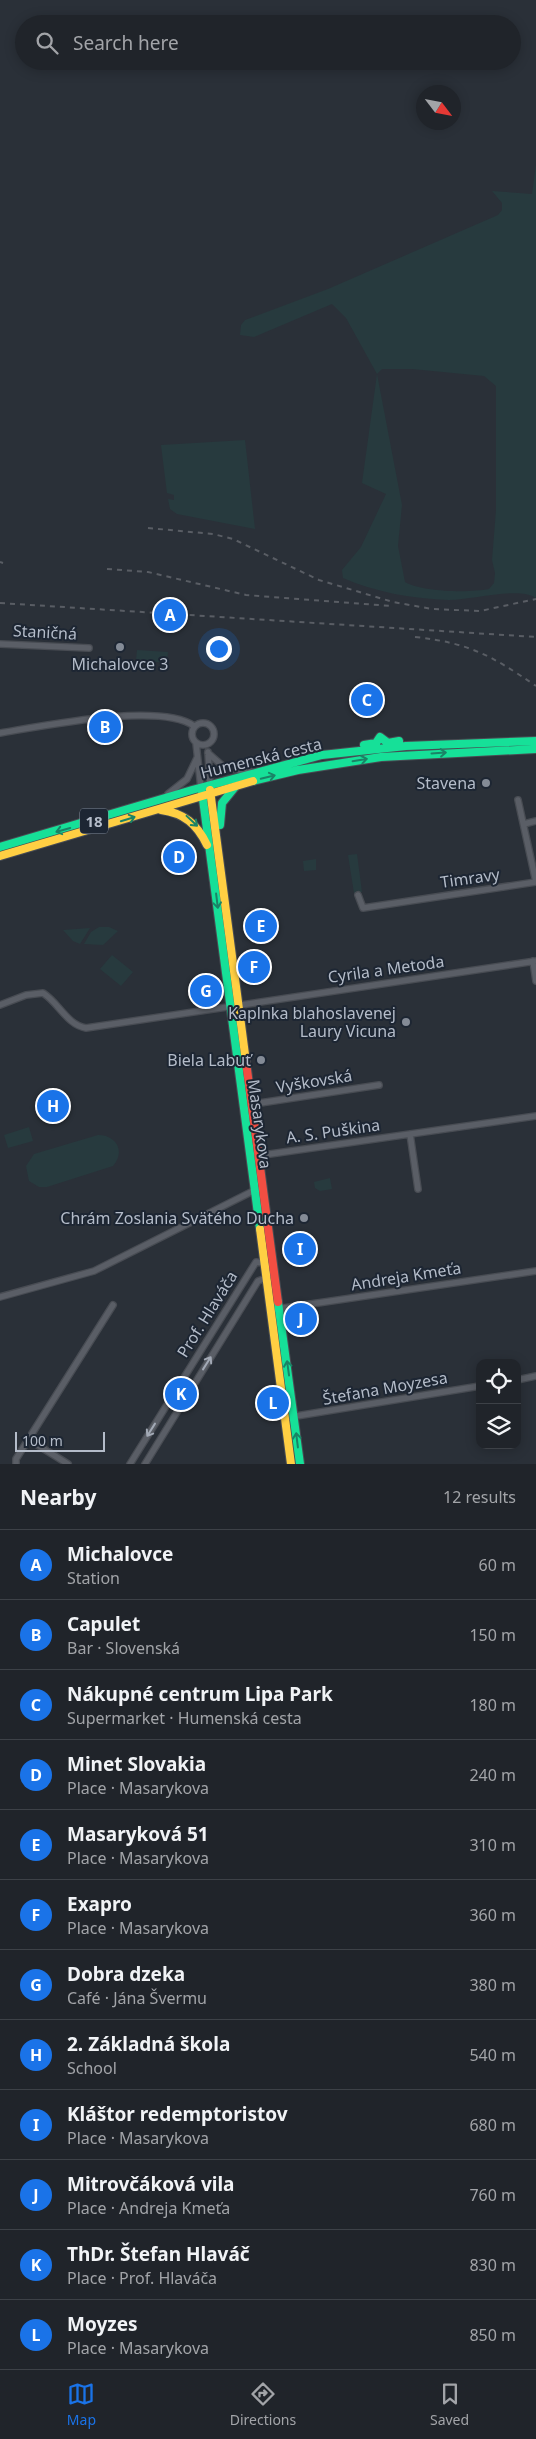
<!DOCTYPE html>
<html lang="en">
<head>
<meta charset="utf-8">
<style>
	:root { --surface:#20242a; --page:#2d3036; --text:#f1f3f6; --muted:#a2a4a8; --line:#3d4147; --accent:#1a73e8 }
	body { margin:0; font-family:"Noto Sans",sans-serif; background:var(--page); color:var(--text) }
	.controls { position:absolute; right:15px; bottom:15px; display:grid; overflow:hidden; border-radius:10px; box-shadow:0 2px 12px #0003 }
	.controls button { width:45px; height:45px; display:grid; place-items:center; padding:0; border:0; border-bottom:1px solid var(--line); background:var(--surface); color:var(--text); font:25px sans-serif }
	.compass { position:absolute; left:416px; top:85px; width:45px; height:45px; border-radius:50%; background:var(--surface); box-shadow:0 2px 12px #0003; rotate:122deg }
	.scale { position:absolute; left:15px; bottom:12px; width:90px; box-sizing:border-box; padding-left:5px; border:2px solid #b4bcc9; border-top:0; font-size:14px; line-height:18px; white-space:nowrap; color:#b4bcc9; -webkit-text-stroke:4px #1d2633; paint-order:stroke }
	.you { position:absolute; left:218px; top:648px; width:18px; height:18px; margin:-12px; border:4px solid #fff; border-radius:50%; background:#1a73e8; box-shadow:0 0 0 8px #1a73e833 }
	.badge { display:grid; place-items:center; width:32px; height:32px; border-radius:50%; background:var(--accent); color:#fff; font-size:16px; font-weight:700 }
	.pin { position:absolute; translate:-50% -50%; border:2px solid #fff; box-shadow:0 1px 5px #0006 }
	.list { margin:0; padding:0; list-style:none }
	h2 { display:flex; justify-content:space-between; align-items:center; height:65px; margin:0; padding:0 20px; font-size:21px }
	h2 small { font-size:16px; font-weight:400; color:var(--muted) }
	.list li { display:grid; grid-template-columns:32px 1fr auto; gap:15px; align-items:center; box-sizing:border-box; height:70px; padding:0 20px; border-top:1px solid var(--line) }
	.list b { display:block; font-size:19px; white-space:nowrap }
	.list p { margin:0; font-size:16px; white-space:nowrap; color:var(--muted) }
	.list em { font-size:16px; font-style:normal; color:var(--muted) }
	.icon { flex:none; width:28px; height:28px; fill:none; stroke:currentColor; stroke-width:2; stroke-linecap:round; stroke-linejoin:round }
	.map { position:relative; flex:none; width:536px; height:1464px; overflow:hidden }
	.search { position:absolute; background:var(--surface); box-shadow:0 2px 12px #0003; left:15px; right:15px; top:15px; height:55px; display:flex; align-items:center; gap:12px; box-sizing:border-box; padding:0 18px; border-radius:28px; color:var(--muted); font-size:19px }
	.sheet { height:905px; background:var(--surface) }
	nav { display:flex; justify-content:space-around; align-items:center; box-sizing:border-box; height:70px; border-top:1px solid var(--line); background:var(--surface); font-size:14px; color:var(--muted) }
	nav a { display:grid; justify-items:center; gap:2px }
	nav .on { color:var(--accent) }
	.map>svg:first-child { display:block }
	.green { fill:#273a3e; fill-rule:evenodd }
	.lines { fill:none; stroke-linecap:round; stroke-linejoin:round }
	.street-casing { stroke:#484c53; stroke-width:8 }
	.fast-casing { stroke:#484c53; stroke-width:10 }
	.slow-casing { stroke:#484c53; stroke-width:10 }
	.jam-casing { stroke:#484c53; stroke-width:10 }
	.street { stroke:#5a5e66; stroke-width:5.5 }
	.fast { stroke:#16e098; stroke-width:8 }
	.slow { stroke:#ffcf43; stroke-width:8 }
	.jam { stroke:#f24e42; stroke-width:8 }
	.rail { stroke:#595d64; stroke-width:2; stroke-dasharray:5 5; stroke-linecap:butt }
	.oneway { stroke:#1a8366 }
	.oneway2 { stroke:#a2a9b5 }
	.poi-dot { fill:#848b96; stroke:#1d2633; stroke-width:2 }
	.labels { text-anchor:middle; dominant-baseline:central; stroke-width:4; stroke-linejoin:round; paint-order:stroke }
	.shield { fill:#1d2633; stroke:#878f9c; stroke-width:1 }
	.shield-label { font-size:15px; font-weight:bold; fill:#b4bcc9 }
	.street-label { font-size:16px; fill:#b4bcc9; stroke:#1d2633 }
	.poi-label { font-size:16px; fill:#b4bcc9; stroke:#1d2633; text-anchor:end }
</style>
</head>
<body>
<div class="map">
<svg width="536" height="1464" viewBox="0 0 536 1464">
	<rect width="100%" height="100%" fill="#2a3038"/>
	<!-- green -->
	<path class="green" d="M536 164V598C519 586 472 600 449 600 413 599 375 592 343 578L342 570 361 547 386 494 362 483 377 374 346 318 332 304 254 337 240 335 241 325 245 320 328 289 498 215 502 210V203L492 191 532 194ZM382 369H412L484 376 496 386V510L492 560 495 573 494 583 489 589C469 593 422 592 405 582L398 546 402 505 377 374Z
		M245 440 255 529 177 514 170 509 168 499 174 500V495L167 493 161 445Z
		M137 650 168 652 167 663 136 660Z
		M357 854 362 892 354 893 348 855Z
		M316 859V870L304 871 303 861Z
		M99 927H109L118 931 103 945 84 944 91 932Z
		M90 928 80 944 73 941 63 930Z
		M112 955 133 972 121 986 100 969Z
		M29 1127 33 1141 8 1148 4 1135Z
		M98 1135C116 1135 126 1151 113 1166L47 1187H39L29 1181 26 1166 34 1154Z
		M330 1178 332 1189 320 1191 315 1188 314 1182Z"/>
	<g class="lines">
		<!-- street casing -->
		<g class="street-casing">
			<path id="street" d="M0 644 89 648
				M192 734a11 11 0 1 1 22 0a11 11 0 1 1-22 0Z
				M0 733C43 726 160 702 194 726
				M196 743 201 788
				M208 752 210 785
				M208 753 225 768 251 772
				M168 794 187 779 197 758
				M524 824 536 821
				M358 895 363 908 536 882 518 800
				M533 961 536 981
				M0 1005 26 995 43 993C59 1003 67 1025 86 1028L536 961
				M253 1104 379 1085
				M410 1134 418 1189
				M256 1156 536 1116
				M0 1297 94 1271 257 1189
				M270 1310 536 1271
				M517 1380 536 1376
				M284 1418 480 1386
				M28 1439 68 1464
				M16 1464V1459L113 1305
				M130 1464 256 1262 264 1263 274 1270 266 1278 258 1281 145 1464"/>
		</g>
		<!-- fast casing -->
		<g class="fast-casing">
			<path id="fast" d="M364 745 376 743 380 737 388 743 399 741
				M253 781 298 770 381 757 536 749
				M202 792 260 1229
				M220 825 222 803 235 787
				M0 847 192 790 322 755 406 746 536 741
				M278 1302 300 1464"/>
		</g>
		<!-- slow casing -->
		<g class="slow-casing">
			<path id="slow" d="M210 790 246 1062
				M161 810C184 813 197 824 207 845
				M0 856 253 781
				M260 1229 291 1464"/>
		</g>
		<!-- jam casing -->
		<g class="jam-casing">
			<path id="jam" d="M246 1062 278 1302"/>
		</g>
		<!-- street -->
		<use href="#street" class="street"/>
		<!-- fast -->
		<use href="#fast" class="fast"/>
		<!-- slow -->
		<use href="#slow" class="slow"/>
		<!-- jam -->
		<use href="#jam" class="jam"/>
		<!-- rail -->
		<path class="rail" d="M148 528 213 534 233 539 319 580 393 602 432 609 480 611 536 599
			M0 562 3 563
			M107 569 148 572 246 595 391 606
			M0 603 536 637
			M415 637C470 643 492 656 536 686"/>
	</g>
	<!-- one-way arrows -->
	<defs><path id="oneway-shaft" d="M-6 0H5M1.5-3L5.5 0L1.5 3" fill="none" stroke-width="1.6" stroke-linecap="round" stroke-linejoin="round" transform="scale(1.25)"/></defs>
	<g class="oneway">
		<use href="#oneway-shaft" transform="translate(439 753) rotate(-4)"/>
		<use href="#oneway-shaft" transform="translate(360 760) rotate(-9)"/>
		<use href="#oneway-shaft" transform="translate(268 777) rotate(-14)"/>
		<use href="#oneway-shaft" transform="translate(128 819) rotate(-17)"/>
		<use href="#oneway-shaft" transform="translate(192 821) rotate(43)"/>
		<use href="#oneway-shaft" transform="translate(63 830) rotate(164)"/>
		<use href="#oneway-shaft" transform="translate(217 901) rotate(83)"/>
		<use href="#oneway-shaft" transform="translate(288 1368) rotate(-98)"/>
		<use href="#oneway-shaft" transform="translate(297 1440) rotate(-97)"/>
	</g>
	<g class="oneway2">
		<use href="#oneway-shaft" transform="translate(207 1363) rotate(-58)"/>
		<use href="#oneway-shaft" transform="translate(151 1430) rotate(122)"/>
	</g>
	<!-- markers -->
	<g class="poi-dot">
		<circle cx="120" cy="647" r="5"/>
		<circle cx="486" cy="783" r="5"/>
		<circle cx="406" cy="1022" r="5"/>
		<circle cx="261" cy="1060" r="5"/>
		<circle cx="304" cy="1218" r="5"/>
	</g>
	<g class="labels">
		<!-- shield labels -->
		<rect class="shield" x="80" y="808.5" width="28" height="25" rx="4"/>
		<g class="shield-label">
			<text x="94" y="821">18</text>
		</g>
		<!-- street labels -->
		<g class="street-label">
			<text transform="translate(45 632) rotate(3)">Staničná</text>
			<text transform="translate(261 758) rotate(-14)">Humenská cesta</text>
			<text transform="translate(470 878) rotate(-8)">Timravy</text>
			<text transform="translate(386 969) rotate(-8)">Cyrila a Metoda</text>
			<text transform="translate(314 1081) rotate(-9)">Vyškovská</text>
			<text transform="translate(260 1124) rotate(82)">Masarykova</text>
			<text transform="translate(333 1131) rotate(-8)">A. S. Puškina</text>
			<text transform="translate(406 1276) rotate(-9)">Andreja Kmeťa</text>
			<text transform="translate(207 1314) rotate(-58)">Prof. Hlaváča</text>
			<text transform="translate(385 1388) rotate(-10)">Štefana Moyzesa</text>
		</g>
		<!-- poi labels -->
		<g class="poi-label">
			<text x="120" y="664" text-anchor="middle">Michalovce 3</text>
			<text x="476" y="783">Stavena</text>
			<text x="396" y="1013">Kaplnka blahoslavenej<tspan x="396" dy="18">Laury Vicuna</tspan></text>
			<text x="251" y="1060">Biela Labuť</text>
			<text x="294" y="1218">Chrám Zoslania Svätého Ducha</text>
		</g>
	</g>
</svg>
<div class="controls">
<button><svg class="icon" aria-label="locate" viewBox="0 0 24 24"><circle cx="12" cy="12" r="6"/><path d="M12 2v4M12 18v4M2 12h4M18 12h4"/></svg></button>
<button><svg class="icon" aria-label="layers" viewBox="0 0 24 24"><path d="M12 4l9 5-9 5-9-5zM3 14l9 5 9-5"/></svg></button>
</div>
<svg class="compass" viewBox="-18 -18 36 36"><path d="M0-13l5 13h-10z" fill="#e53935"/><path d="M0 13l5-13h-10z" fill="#a2a4a8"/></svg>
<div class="scale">100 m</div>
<div class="you"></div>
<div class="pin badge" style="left:170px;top:615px">A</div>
<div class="pin badge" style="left:105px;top:727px">B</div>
<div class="pin badge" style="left:367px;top:700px">C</div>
<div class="pin badge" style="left:179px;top:857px">D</div>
<div class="pin badge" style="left:261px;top:926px">E</div>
<div class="pin badge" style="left:254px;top:967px">F</div>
<div class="pin badge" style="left:206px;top:991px">G</div>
<div class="pin badge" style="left:53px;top:1106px">H</div>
<div class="pin badge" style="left:300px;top:1249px">I</div>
<div class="pin badge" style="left:301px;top:1319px">J</div>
<div class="pin badge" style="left:181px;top:1394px">K</div>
<div class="pin badge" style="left:273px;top:1403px">L</div>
<div class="search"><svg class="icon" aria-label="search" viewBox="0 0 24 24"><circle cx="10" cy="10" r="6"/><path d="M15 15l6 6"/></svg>Search here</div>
</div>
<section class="sheet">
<h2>Nearby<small>12 results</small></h2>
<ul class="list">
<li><span class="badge">A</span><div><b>Michalovce</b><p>Station</p></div><em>60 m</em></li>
<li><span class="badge">B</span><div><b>Capulet</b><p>Bar · Slovenská</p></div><em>150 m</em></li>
<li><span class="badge">C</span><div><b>Nákupné centrum Lipa Park</b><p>Supermarket · Humenská cesta</p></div><em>180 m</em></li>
<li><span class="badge">D</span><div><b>Minet Slovakia</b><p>Place · Masarykova</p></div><em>240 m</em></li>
<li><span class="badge">E</span><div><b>Masaryková 51</b><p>Place · Masarykova</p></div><em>310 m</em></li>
<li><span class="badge">F</span><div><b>Exapro</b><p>Place · Masarykova</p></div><em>360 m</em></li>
<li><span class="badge">G</span><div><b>Dobra dzeka</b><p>Café · Jána Švermu</p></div><em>380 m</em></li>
<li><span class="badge">H</span><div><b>2. Základná škola</b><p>School</p></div><em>540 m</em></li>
<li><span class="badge">I</span><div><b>Kláštor redemptoristov</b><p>Place · Masarykova</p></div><em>680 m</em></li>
<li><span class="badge">J</span><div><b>Mitrovčáková vila</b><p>Place · Andreja Kmeťa</p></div><em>760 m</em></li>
<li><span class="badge">K</span><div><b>ThDr. Štefan Hlaváč</b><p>Place · Prof. Hlaváča</p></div><em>830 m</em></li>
<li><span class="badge">L</span><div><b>Moyzes</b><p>Place · Masarykova</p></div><em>850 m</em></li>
</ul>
</section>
<nav>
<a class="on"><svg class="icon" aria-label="map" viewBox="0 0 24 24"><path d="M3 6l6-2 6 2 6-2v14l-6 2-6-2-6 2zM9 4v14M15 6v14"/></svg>Map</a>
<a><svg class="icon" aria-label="directions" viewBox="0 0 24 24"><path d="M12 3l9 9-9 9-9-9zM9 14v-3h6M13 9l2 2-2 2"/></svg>Directions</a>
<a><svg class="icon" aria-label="saved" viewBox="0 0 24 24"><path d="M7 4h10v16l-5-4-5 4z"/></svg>Saved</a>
</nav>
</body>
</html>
